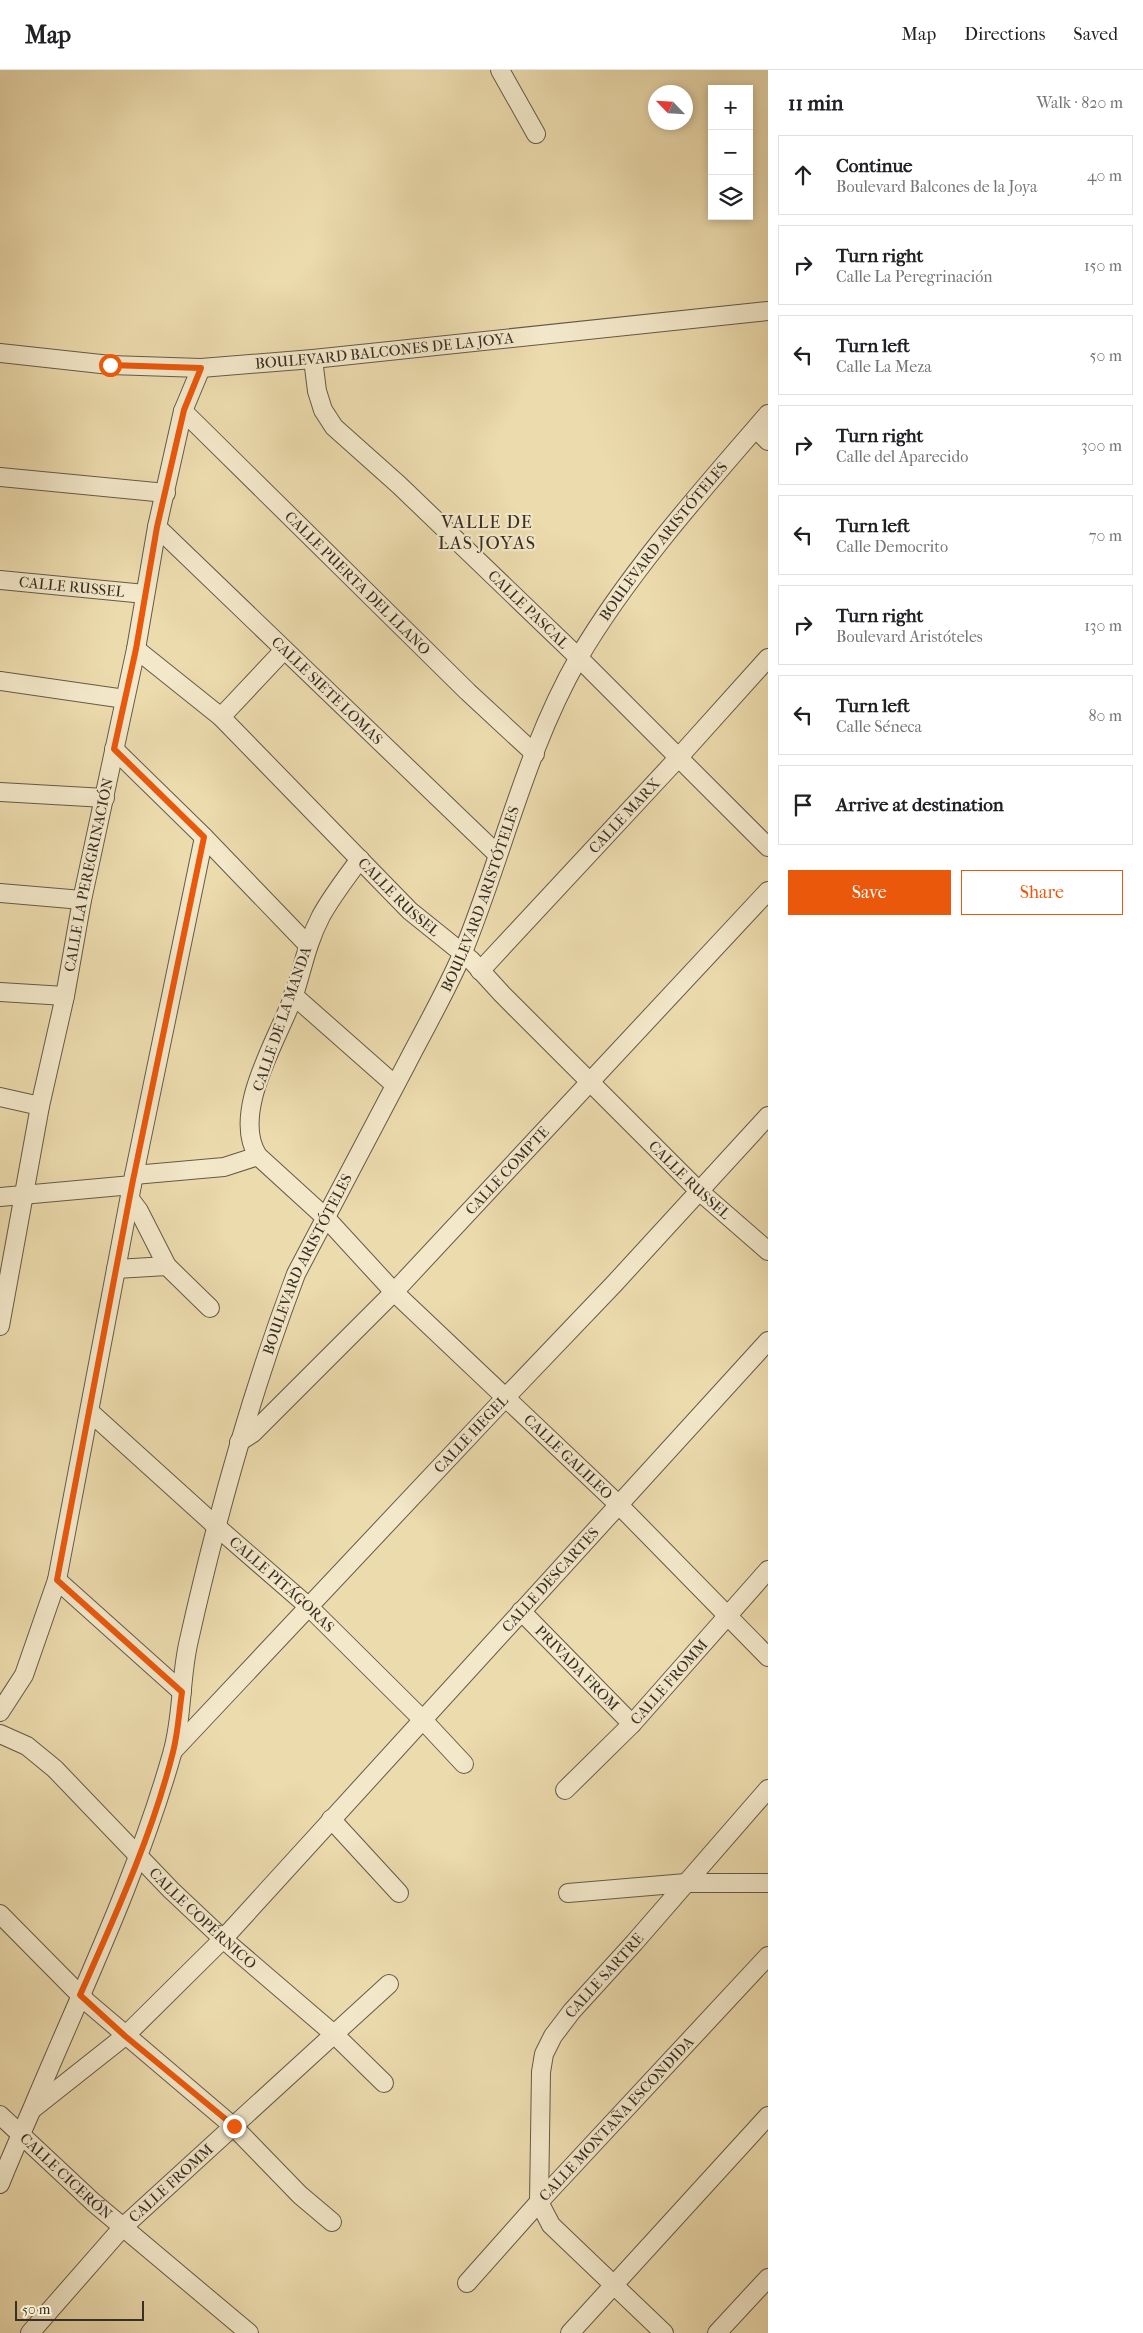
<!DOCTYPE html>
<html lang="en">
<head>
<meta charset="utf-8">
<style>
	:root { --surface:#fff; --page:#f2f2f2; --text:#202124; --muted:#757577; --line:#e0e0e0; --accent:#ea580c }
	body { margin:0; font-family:"IM FELL French Canon",serif; background:var(--page); color:var(--text) }
	.controls { position:absolute; right:15px; top:15px; display:grid; overflow:hidden; border-radius:0px; box-shadow:0 2px 8px #0003 }
	.controls button { width:45px; height:45px; display:grid; place-items:center; padding:0; border:0; border-bottom:1px solid var(--line); background:var(--surface); color:var(--text); font:25px sans-serif }
	.compass { position:absolute; left:648px; top:15px; width:45px; height:45px; border-radius:50%; background:var(--surface); box-shadow:0 2px 8px #0003; rotate:295deg }
	.scale { position:absolute; left:15px; bottom:12px; width:129px; box-sizing:border-box; padding-left:5px; border:2px solid #382f25; border-top:0; font-size:14px; line-height:18px; white-space:nowrap; color:#382f25; -webkit-text-stroke:4px #f3e8ca; paint-order:stroke }
	.stop { position:absolute; width:15px; height:15px; margin:-11px; border:4px solid #ea580c; border-radius:50%; background:#fff }
	.stop.end { background:#ea580c; border-color:#fff; box-shadow:0 1px 5px #0008 }
	.list { margin:0; padding:0; list-style:none }
	h2 { display:flex; justify-content:space-between; align-items:center; height:65px; margin:0; padding:0 20px; font-size:21px }
	h2 small { font-size:16px; font-weight:400; color:var(--muted) }
	.list li { display:grid; grid-template-columns:32px 1fr auto; gap:15px; align-items:center; box-sizing:border-box; height:80px; margin:0 10px 10px; padding:0 10px; border:1px solid var(--line); border-radius:0px }
	.list b { display:block; font-size:19px; white-space:nowrap }
	.list p { margin:0; font-size:16px; white-space:nowrap; color:var(--muted) }
	.list em { font-size:16px; font-style:normal; color:var(--muted) }
	.actions { display:flex; gap:10px; padding:15px 20px }
	.actions a { flex:1; padding:11px 0; border:1px solid var(--accent); border-radius:0px; text-align:center; font-size:18px; color:var(--accent) }
	.actions .main { background:var(--accent); color:#fff }
	.icon { flex:none; width:28px; height:28px; fill:none; stroke:currentColor; stroke-width:2; stroke-linecap:round; stroke-linejoin:round }
	.map { position:relative; flex:none; width:768px; height:2263px; overflow:hidden }
	header { display:flex; align-items:center; gap:30px; box-sizing:border-box; height:70px; padding:0 25px; background:var(--surface); border-bottom:1px solid var(--line) }
	header strong { font-size:24px }
	nav { display:flex; gap:28px; margin-inline-start:auto; font-size:18px }
	main { display:flex }
	aside { flex:1; background:var(--surface) }
	.map>svg:first-child { display:block }
	.lines { fill:none; stroke-linecap:round; stroke-linejoin:round }
	.minor-casing { stroke:#655a47; stroke-width:20 }
	.minor { stroke:#f3e8ca; stroke-width:18 }
	.route { stroke:#ea580c; stroke-width:6 }
	.labels { text-anchor:middle; dominant-baseline:central; stroke-width:4.5; stroke-linejoin:round; paint-order:stroke }
	.street-label { font-size:15px; fill:#382f25; stroke:#f3e8ca }
	.quarter-label { font-size:18px; letter-spacing:1px; fill:#382f25; stroke:#f3e8ca }
</style>
</head>
<body>
<header>
<strong>Map</strong>
<nav><a>Map</a><a>Directions</a><a>Saved</a></nav>
</header>
<main>
<div class="map">
<svg width="768" height="2263" viewBox="0 0 768 2263">
	<rect width="100%" height="100%" fill="#ecdbad"/>
	<filter id="stains"><feTurbulence type="fractalNoise" baseFrequency=".004" numOctaves="4"/><feColorMatrix values="0 0 0 0 .2 0 0 0 0 .09 0 0 0 0 .02 0 0 0 .5 -.17"/></filter>
	<radialGradient id="worn" r=".72"><stop offset=".6" stop-color="#630" stop-opacity="0"/><stop offset="1" stop-color="#630" stop-opacity=".3"/></radialGradient>
	<g class="lines">
		<!-- minor casing -->
		<g class="minor-casing">
			<g id="minor">
				<path d="M500 0 536 64"/>
				<path id="s1" d="M0 283 110 295 201 298 313 289 768 241"/>
				<path id="s2" d="M313 289 317 321 323 340 334 357 399 415 579 588 768 777"/>
				<path id="s3" d="M183 341 468 622 535 684"/>
				<path d="M756 359 768 371"/>
				<path d="M0 407 166 423"/>
				<path id="s4" d="M157 457 497 784"/>
				<path id="s5" d="M0 510 145 524"/>
				<path id="s6" d="M136 579 221 647 410 841 471 890 502 924 698 1120 768 1181"/>
				<path d="M0 611 125 629"/>
				<path d="M221 647 284 580"/>
				<path d="M114 679 204 767 307 874"/>
				<path d="M0 722 105 728"/>
				<path id="s7" d="M360 789C346 808 332 826 321 846 307 873 303 897 294 925 279 967 230 1043 258 1086L326 1148 394 1222 619 1435 768 1587"/>
				<path d="M0 823 82 830"/>
				<path id="s8" d="M480 901 679 687 768 588"/>
				<path d="M0 922 65 926"/>
				<path d="M293 925 395 1015"/>
				<path d="M0 1027 40 1036"/>
				<path d="M134 1105 224 1097 258 1086"/>
				<path d="M0 1127 132 1115"/>
				<path d="M130 1129 139 1141 167 1196 210 1238"/>
				<path d="M116 1199 167 1196"/>
				<path id="s9" d="M0 1256 40 1036 65 926 82 830 136 579 157 457 183 341 201 298"/>
				<path id="s10" d="M90 1342 217 1457 309 1537 422 1649 464 1694"/>
				<path id="s11" d="M239 1372 253 1363 394 1222 768 821"/>
				<path d="M57 1510 182 1622"/>
				<path id="s12" d="M521 1541 632 1654"/>
				<path d="M0 1642 24 1605 57 1510 132 1115 204 767"/>
				<path id="s13" d="M0 1664 27 1676 55 1699 171 1820 223 1869 335 1965 384 2013"/>
				<path id="s14" d="M173 1681 506 1327 614 1214 768 1046"/>
				<path id="s15" d="M565 1720 632 1654 768 1500"/>
				<path d="M331 1749 399 1823"/>
				<path d="M568 1823 686 1813H768"/>
				<path d="M0 1844 87 1932 234 2057 300 2125 332 2152"/>
				<path id="s16" d="M34 2038 125 1966 223 1869 768 1271"/>
				<path id="s17" d="M0 2045 93 2132 249 2263"/>
				<path id="s18" d="M0 2114C10 2089 21 2064 32 2039 81 1922 137 1807 172 1684 183 1647 180 1607 189 1570 217 1445 251 1323 296 1204 333 1133 370 1063 407 993 426 956 447 920 463 882 503 784 526 679 579 587 629 502 703 419 768 344"/>
				<path id="s19" d="M467 2213 539 2132 768 1886"/>
				<path id="s20" d="M30 2263 122 2158 389 1914"/>
				<path d="M570 2263 768 2046"/>
				<path id="s21" d="M664 2263 551 2155 539 2132 541 2002 544 1984 553 1966 572 1941 634 1873 768 1719"/>
				<path d="M717 2263 768 2208"/>
			</g>
		</g>
		<!-- minor -->
		<use href="#minor" class="minor"/>
	</g>
	<g class="lines">
		<!-- route -->
		<path class="route" d="M110 295 201 298 184 340 157 457 136 579 114 679 204 767 132 1115 57 1510 182 1622C179 1642 178 1663 173 1682 152 1766 115 1846 80 1925L125 1966 234 2056"/>
	</g>
	<g class="labels">
		<!-- street labels -->
		<g class="street-label">
			<text stroke="none"><textPath href="#s1" startOffset="386">BOULEVARD BALCONES DE LA JOYA</textPath></text>
			<text stroke="none"><textPath href="#s18" startOffset="1784">BOULEVARD ARISTÓTELES</textPath></text>
			<text stroke="none"><textPath href="#s3" startOffset="245">CALLE PUERTA DEL LLANO</textPath></text>
			<text stroke="none"><textPath href="#s5" startOffset="72">CALLE RUSSEL</textPath></text>
			<text stroke="none"><textPath href="#s2" startOffset="339">CALLE PASCAL</textPath></text>
			<text stroke="none"><textPath href="#s4" startOffset="236">CALLE SIETE LOMAS</textPath></text>
			<text stroke="none"><textPath href="#s8" startOffset="212">CALLE MARX</textPath></text>
			<text stroke="none"><textPath href="#s9" startOffset="460">CALLE LA PEREGRINACIÓN</textPath></text>
			<text stroke="none"><textPath href="#s6" startOffset="362">CALLE RUSSEL</textPath></text>
			<text stroke="none"><textPath href="#s18" startOffset="1379">BOULEVARD ARISTÓTELES</textPath></text>
			<text transform="translate(282 949) rotate(-71)">CALLE DE LA MANDA</text>
			<text stroke="none"><textPath href="#s11" startOffset="382">CALLE COMPTE</textPath></text>
			<text stroke="none"><textPath href="#s6" startOffset="768">CALLE RUSSEL</textPath></text>
			<text stroke="none"><textPath href="#s18" startOffset="974">BOULEVARD ARISTÓTELES</textPath></text>
			<text stroke="none"><textPath href="#s14" startOffset="435">CALLE HEGEL</textPath></text>
			<text stroke="none"><textPath href="#s7" startOffset="756">CALLE GALILEO</textPath></text>
			<text stroke="none"><textPath href="#s16" startOffset="740">CALLE DESCARTES</textPath></text>
			<text stroke="none"><textPath href="#s10" startOffset="258">CALLE PITÁGORAS</textPath></text>
			<text stroke="none"><textPath href="#s12" startOffset="80">PRIVADA FROM</textPath></text>
			<text stroke="none"><textPath href="#s15" startOffset="150">CALLE FROMM</textPath></text>
			<text stroke="none"><textPath href="#s13" startOffset="276">CALLE COPÉRNICO</textPath></text>
			<text stroke="none"><textPath href="#s21" startOffset="430">CALLE SARTRE</textPath></text>
			<text stroke="none"><textPath href="#s19" startOffset="222">CALLE MONTAÑA ESCONDIDA</textPath></text>
			<text stroke="none"><textPath href="#s17" startOffset="90">CALLE CICERÓN</textPath></text>
			<text stroke="none"><textPath href="#s20" startOffset="206">CALLE FROMM</textPath></text>
		</g>
		<!-- quarter labels -->
		<g class="quarter-label">
			<text x="487" y="452">VALLE DE<tspan x="487" dy="21">LAS JOYAS</tspan></text>
		</g>
	</g>
	<rect width="100%" height="100%" filter="url(#stains)"/>
	<rect width="100%" height="100%" fill="url(#worn)"/>
</svg>
<div class="controls">
<button>+</button>
<button>−</button>
<button><svg class="icon" aria-label="layers" viewBox="0 0 24 24"><path d="M12 4l9 5-9 5-9-5zM3 14l9 5 9-5"/></svg></button>
</div>
<svg class="compass" viewBox="-18 -18 36 36"><path d="M0-13l5 13h-10z" fill="#e53935"/><path d="M0 13l5-13h-10z" fill="#757577"/></svg>
<div class="scale">50 m</div>
<div class="stop" style="left:110px;top:295px"></div>
<div class="stop end" style="left:234px;top:2056px"></div>
</div>
<aside>
<h2>11 min<small>Walk · 820 m</small></h2>
<ul class="list">
<li><svg class="icon" aria-label="ahead" viewBox="0 0 24 24"><path d="M12 20V5M6 11l6-6 6 6"/></svg><div><b>Continue</b><p>Boulevard Balcones de la Joya</p></div><em>40 m</em></li>
<li><svg class="icon" aria-label="right" viewBox="0 0 24 24"><path d="M7 20v-9h11M14 6l5 5-5 5"/></svg><div><b>Turn right</b><p>Calle La Peregrinación</p></div><em>150 m</em></li>
<li><svg class="icon" aria-label="left" viewBox="0 0 24 24"><path d="M17 20v-9H6M10 6l-5 5 5 5"/></svg><div><b>Turn left</b><p>Calle La Meza</p></div><em>50 m</em></li>
<li><svg class="icon" aria-label="right" viewBox="0 0 24 24"><path d="M7 20v-9h11M14 6l5 5-5 5"/></svg><div><b>Turn right</b><p>Calle del Aparecido</p></div><em>300 m</em></li>
<li><svg class="icon" aria-label="left" viewBox="0 0 24 24"><path d="M17 20v-9H6M10 6l-5 5 5 5"/></svg><div><b>Turn left</b><p>Calle Democrito</p></div><em>70 m</em></li>
<li><svg class="icon" aria-label="right" viewBox="0 0 24 24"><path d="M7 20v-9h11M14 6l5 5-5 5"/></svg><div><b>Turn right</b><p>Boulevard Aristóteles</p></div><em>130 m</em></li>
<li><svg class="icon" aria-label="left" viewBox="0 0 24 24"><path d="M17 20v-9H6M10 6l-5 5 5 5"/></svg><div><b>Turn left</b><p>Calle Séneca</p></div><em>80 m</em></li>
<li><svg class="icon" aria-label="arrive" viewBox="0 0 24 24"><path d="M6 21V4h12l-3 4 3 4H6"/></svg><div><b>Arrive at destination</b></div></li>
</ul>
<div class="actions"><a class="main">Save</a><a>Share</a></div>
</aside>
</main>
</body>
</html>
